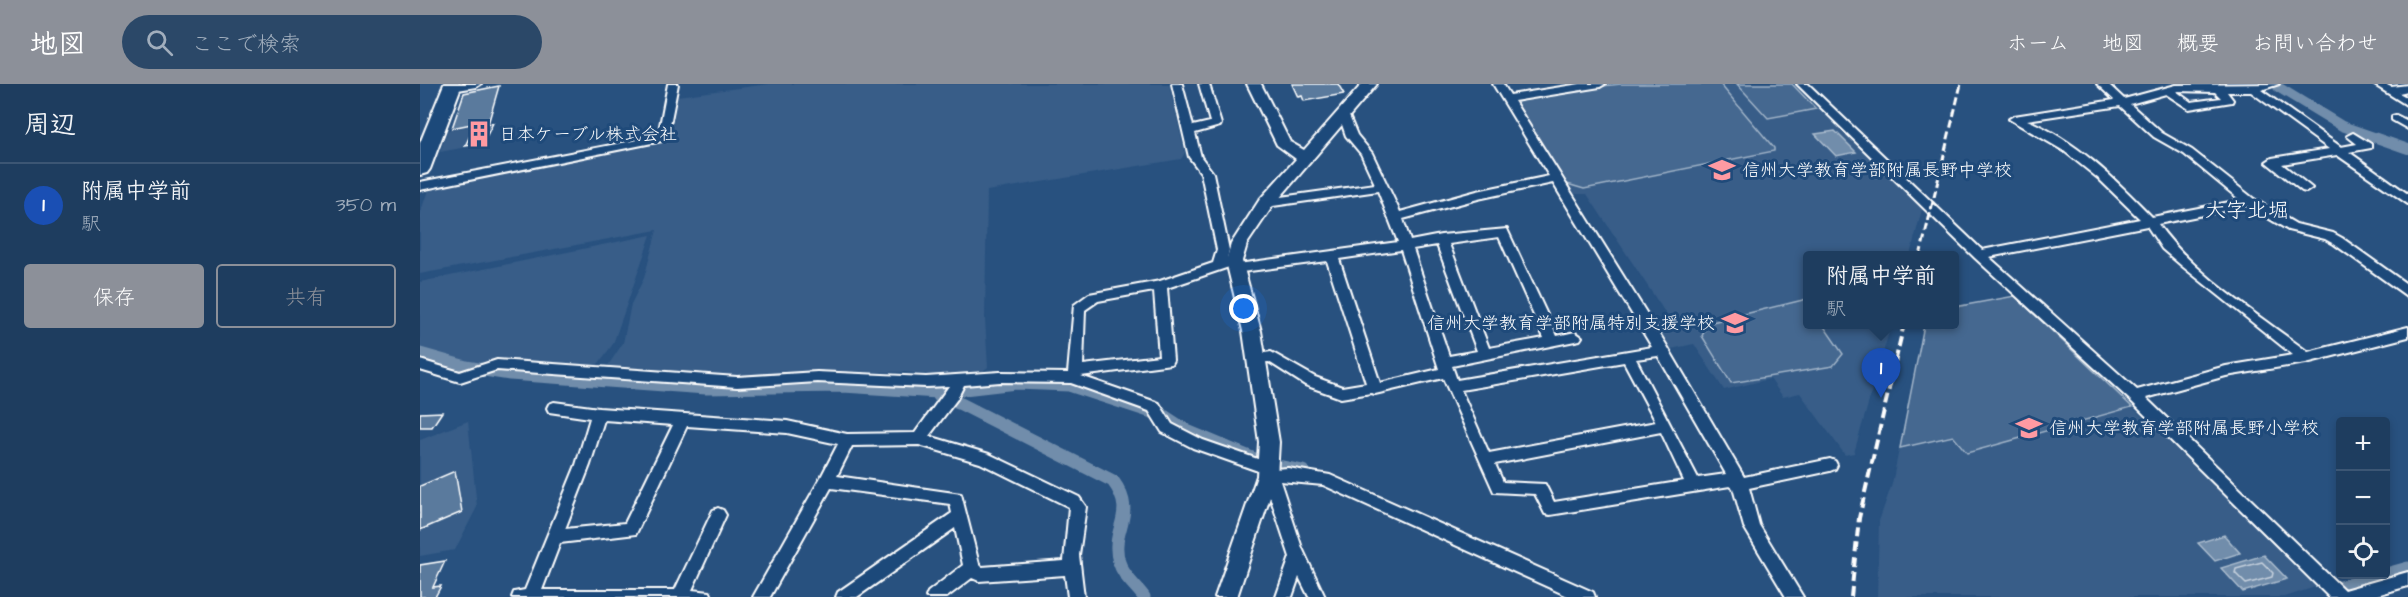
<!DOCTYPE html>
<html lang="ja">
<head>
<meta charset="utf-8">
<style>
	:root { --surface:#1e3d5f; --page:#2b4868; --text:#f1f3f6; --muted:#a1aebd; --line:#3c5674; --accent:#8c9099 }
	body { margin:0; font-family:"Architects Daughter","Klee One",sans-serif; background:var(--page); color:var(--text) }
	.controls { position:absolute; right:18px; bottom:18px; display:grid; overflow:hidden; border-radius:6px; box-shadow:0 3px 9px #0003 }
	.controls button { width:54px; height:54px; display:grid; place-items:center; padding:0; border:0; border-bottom:2px solid var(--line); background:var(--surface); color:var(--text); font:30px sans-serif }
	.you { position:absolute; left:824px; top:225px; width:21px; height:21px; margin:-15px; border:4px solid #fff; border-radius:50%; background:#1a73e8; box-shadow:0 0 0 9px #1a73e833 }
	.badge { display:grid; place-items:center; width:39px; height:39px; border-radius:50%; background:var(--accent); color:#fff; font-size:20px; font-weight:700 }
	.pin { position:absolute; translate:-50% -50px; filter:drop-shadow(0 2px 3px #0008) }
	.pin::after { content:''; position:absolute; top:32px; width:21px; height:18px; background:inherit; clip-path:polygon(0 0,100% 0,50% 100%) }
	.popup { position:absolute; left:1383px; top:167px; width:156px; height:78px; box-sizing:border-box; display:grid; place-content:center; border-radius:6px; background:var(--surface); filter:drop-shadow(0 2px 4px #0005); font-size:20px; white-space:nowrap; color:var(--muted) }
	.popup b { font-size:22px; color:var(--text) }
	.popup::after { content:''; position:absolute; left:50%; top:100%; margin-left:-12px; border:12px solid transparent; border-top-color:var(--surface) }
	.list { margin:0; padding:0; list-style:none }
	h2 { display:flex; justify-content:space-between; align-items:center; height:78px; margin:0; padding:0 24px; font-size:26px }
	h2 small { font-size:20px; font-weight:400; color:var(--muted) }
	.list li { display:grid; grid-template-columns:39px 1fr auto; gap:18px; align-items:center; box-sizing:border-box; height:84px; padding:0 24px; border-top:2px solid var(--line) }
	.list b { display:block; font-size:22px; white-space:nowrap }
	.list p { margin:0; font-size:20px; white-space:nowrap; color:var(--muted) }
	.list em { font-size:20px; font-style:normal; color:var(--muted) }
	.actions { display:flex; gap:12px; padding:18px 24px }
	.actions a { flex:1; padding:14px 0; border:2px solid var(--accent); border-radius:6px; text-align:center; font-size:21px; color:var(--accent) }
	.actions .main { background:var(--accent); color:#fff }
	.icon { flex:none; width:33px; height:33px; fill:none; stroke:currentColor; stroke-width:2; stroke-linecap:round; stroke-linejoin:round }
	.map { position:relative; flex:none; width:1988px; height:513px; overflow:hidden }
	header { display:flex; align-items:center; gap:36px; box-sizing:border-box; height:84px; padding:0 30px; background:var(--accent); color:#fff }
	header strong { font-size:28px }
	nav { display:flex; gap:33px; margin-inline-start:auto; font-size:21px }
	.search { width:420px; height:54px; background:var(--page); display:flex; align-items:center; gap:15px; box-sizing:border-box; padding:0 21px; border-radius:33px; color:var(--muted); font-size:22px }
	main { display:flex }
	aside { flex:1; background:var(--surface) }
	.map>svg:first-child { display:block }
	.built { fill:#375d88 }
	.green { fill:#446890; stroke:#a2b4c8; stroke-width:1.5 }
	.water { fill:#718dab; stroke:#aabbcd; stroke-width:1.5 }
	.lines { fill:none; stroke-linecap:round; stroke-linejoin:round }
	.shore { stroke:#c6d1dd; stroke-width:1.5 }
	.canal-far1 { stroke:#718dab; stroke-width:10 }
	.canal { stroke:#718dab; stroke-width:13 }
	.building { fill:#5a7a9d; stroke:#fff; stroke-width:1.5 }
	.street-casing { stroke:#fff; stroke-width:4 }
	.secondary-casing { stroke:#fff; stroke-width:4 }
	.highway-casing { stroke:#fff; stroke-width:4 }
	.street { fill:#1f4a7a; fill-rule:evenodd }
	.secondary { fill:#1f4a7a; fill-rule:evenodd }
	.highway { fill:#1f4a7a; fill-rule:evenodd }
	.rail-far1 { stroke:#fff; stroke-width:3; stroke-dasharray:8 4; stroke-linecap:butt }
	.rail { stroke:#fff; stroke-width:4; stroke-dasharray:10 5; stroke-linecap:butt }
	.labels { text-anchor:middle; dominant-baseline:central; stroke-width:6; stroke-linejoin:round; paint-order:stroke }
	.poi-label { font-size:18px; fill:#fff; stroke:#1f4a7a; text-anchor:start }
	.quarter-label { font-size:21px; fill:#fff; stroke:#1f4a7a }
</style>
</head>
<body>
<header>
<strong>地図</strong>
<div class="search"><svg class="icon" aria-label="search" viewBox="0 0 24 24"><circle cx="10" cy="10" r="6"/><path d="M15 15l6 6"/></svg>ここで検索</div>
<nav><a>ホーム</a><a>地図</a><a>概要</a><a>お問い合わせ</a></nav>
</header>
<main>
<aside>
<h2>周辺<small></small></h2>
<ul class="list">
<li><span class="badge" style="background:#1a4fb4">1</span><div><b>附属中学前</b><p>駅</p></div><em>350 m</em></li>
</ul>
<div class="actions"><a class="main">保存</a><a>共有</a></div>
</aside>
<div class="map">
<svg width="1988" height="513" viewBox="0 0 1988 513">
	<rect width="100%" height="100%" fill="#28517f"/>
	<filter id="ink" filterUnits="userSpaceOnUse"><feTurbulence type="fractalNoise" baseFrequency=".0167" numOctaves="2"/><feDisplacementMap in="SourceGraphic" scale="12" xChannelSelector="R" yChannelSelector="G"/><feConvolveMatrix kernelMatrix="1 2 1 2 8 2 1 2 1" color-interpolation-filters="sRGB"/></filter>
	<g filter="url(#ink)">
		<!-- built -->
		<path class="built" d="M349 0H749L765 69 761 75 567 107 565 235 568 283 562 288 521 292 483 288H395L335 294 187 283 203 259 211 220 224 194 237 146 0 190V130L9 103 251 56 257 12Z
			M1201 0H1379L1503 122 1490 171 1388 172V240L1471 241 1434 369 1425 371 1380 309 1363 313 1350 295 1304 306 1274 260 1247 266 1231 241 1250 236 1167 110H1151L1096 18Z
			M74 37 63 60 20 68 28 46Z
			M231 151 193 260 173 287 59 281 0 265V198Z
			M1595 212 1887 489 1895 503 1865 513H1457L1459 437 1472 400 1504 241 1534 240 1535 223Z
			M48 337 57 423 35 466 0 472V356Z"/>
		<!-- green -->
		<path class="green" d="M1201 0H1300L1354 64V67L1164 105 1144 99 1096 18 1163 4Z
			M1317 0H1372L1396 25 1348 34Z
			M1595 212 1712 323 1547 369 1533 352 1480 364 1504 241 1534 240 1535 223Z
			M1387 215 1388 240 1403 241 1423 270 1413 282 1311 299 1282 252 1288 239Z"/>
		<!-- water -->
		<path class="water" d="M1415 47 1436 68 1416 72 1395 50Z
			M1804 451 1820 469 1795 477 1778 459Z
			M1844 471 1867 495 1823 508 1801 484Z"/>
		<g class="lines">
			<!-- shore -->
			<path class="shore" d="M1842 478 1853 489 1852 493 1826 500 1815 489 1816 485Z"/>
			<!-- canal-far1 -->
			<path class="canal-far1" d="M1858 3 1922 42 1988 65"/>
			<!-- canal -->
			<path class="canal" d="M0 270 46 283 90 290 286 304 423 302 518 308 596 299 649 301 732 328
				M519 312 541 320 693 397C719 432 689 444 699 478 703 492 716 502 724 513
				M744 332 767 347 837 376
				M858 382 883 387
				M1916 504 1988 484"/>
		</g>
		<!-- building -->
		<path class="building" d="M872 0H918L924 10 884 17 882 12 878 13Z
			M79 2 68 40 73 39 63 59 45 62 56 39 32 44 44 9Z
			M22 328 12 343H0V329Z
			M35 387 42 428 0 446V402Z
			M25 477 13 503 21 502 15 513H0V481Z"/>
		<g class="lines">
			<!-- street casing -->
			<g class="street-casing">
				<path id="street" d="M37 0H61L56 3 32 7 27 4Z
					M248 0H258L247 56 0 106V98L238 52Z
					M752 0H762L773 42 790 38 779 0H789L801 40 800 42 775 49 781 73 793 89 809 166 807 175 818 174 820 177 818 180 978 158 958 107 846 123 840 119 846 115 955 100 941 70 926 52 919 32 920 30H928L929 32 937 51 952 69 980 128 1057 107 1129 92 1073 0H1083L1090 11 1160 0H1185L1180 3 1094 17 1247 262 1324 393 1410 375 1415 377 1417 381 1415 385 1410 387 1329 404 1339 441 1383 513H1366L1324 443 1313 404 1310 402 1130 431 1125 430 1115 410 1074 408 1023 294 955 310 951 309 921 314 885 301 849 278 832 279 830 275 832 271 851 268 895 293 922 303 946 299 907 177 814 189 810 188 809 183 747 204 753 276 751 280 661 292 739 319 752 340 783 356 852 380 854 385 868 384 910 391 1173 508 1175 513H1150L903 401 860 397 882 464 905 513H889L879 493 872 513H856L870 473 847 403 839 392 841 388 773 364 742 348 729 327 651 299 580 298 544 301 537 315 509 352 569 370 659 413 666 423 659 471 664 513H648L645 491 559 497 552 494 527 513H506L508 508 543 481 535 444 437 513H416L418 508 532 429 530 420 411 404 350 513H333L401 393 418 360 367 349 267 342 216 450 140 459 122 506H255L293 426 298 424 303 426 306 431 272 506 290 508 292 513H92L94 508 105 506 156 381 170 334 129 328 127 324 129 320 134 318 179 324 367 337 427 350 495 349 529 302 506 303 397 298 317 303 77 286 40 298 0 286V276L40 288 77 276 317 293 397 288 506 293 580 288 648 289 654 221 669 210 740 197 793 179 797 166 781 89 769 73ZM1133 99 1232 263 1037 296 1032 282 1160 256 1162 253 1155 248 1137 252 1087 145 1021 151 990 157 983 135 1058 115ZM1079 153 1124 254 1069 264 1029 160ZM1017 161 1057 267 1029 272 993 165ZM981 166 1019 285 960 299 919 175ZM734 207 739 272 663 281 665 226 678 217ZM1238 272 1306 390 1278 394 1216 275ZM1204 278 1236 338 1069 369 1041 306ZM184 336 253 341 205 439 145 445 170 381ZM1241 348 1264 397 1134 418 1125 400 1083 398 1075 380ZM499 361 560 379 649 423 644 477 562 483 559 480 541 410 417 392 432 362Z
					M1377 0H1388L1562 166 1720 135 1679 95 1644 67 1589 35 1594 32 1694 16 1677 0H1688L1704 15 1756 1 1859 0 1841 6 1921 63 1937 60 1927 52 1933 49 1951 60V64L1929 68 1988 110V120L1917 71 1862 80 1892 104 1886 108 1882 107 1846 78 1852 74 1909 65 1831 8H1807L1813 16 1812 18 1769 25 1746 10 1710 20 1742 49 1772 66 1834 115 1876 140 1913 149 1922 154 1988 201V213L1914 160 1905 155 1868 146 1828 122 1738 140C1771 188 1841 233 1888 268L1988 243V253L1886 279 1806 292 1726 314 1924 506 1988 488V502L1950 513H1909L1710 316 1555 174ZM1756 7 1795 8 1801 14 1771 18ZM1700 22 1734 53 1764 70 1820 116 1732 133C1696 96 1656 56 1607 36ZM1727 142 1742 165 1762 182 1873 271 1806 282 1717 306 1569 173Z
					M1953 0H1965L1971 3 1988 1V7L1979 9 1988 14V22Z
					M1976 31 1988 37V45L1972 36V32Z"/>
			</g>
			<!-- secondary casing -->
			<g class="secondary-casing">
				<path id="secondary" d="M827 0H841L870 58 884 66 942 0H957L852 123 827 160 822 177 841 247 859 358 857 392 817 513H795L837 392 839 358 823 247 806 177 811 160 840 115 876 75 857 61Z"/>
			</g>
			<!-- highway casing -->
			<g class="highway-casing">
				<path id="highway" d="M24 0H42L10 85 7 89 0 91V59Z"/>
			</g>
			<!-- street -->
			<use href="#street" class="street"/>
			<!-- secondary -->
			<use href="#secondary" class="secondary"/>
			<!-- highway -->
			<use href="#highway" class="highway"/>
			<!-- rail-far1 -->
			<path class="rail-far1" d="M1500 172 1541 0"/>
			<!-- rail -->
			<path class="rail" d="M1431 513 1439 434 1484 240"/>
		</g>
	</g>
	<!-- icons -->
	<defs>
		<g id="building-bare" transform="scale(2.07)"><path d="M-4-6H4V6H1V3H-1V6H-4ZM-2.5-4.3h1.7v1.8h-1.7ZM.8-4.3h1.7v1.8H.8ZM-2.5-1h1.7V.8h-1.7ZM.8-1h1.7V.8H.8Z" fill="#ff9aa2" stroke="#1f4a7a" stroke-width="2.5" paint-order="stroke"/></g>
		<g id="school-bare" transform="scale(2.07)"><path d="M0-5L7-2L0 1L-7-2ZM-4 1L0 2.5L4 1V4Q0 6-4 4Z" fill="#ff9aa2" stroke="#1f4a7a" stroke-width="2.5" paint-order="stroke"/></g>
	</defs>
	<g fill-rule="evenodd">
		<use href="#building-bare" x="59" y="50"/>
		<use href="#school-bare" x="1302" y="86"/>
		<use href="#school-bare" x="1315" y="239"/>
		<use href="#school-bare" x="1609" y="344"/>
	</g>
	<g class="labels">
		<!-- poi labels -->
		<g class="poi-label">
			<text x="79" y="50">日本ケーブル株式会社</text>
			<text x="1322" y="86">信州大学教育学部附属長野中学校</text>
			<text x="1295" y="239" text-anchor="end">信州大学教育学部附属特別支援学校</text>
			<text x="1629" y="344">信州大学教育学部附属長野小学校</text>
		</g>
		<!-- quarter labels -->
		<g class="quarter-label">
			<text x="1827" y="126">大字北堀</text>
		</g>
	</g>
</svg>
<div class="controls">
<button>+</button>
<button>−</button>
<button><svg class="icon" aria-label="locate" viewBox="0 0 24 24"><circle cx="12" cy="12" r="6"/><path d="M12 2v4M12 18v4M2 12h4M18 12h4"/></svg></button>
</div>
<div class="you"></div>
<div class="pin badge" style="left:1461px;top:314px;background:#1a4fb4">1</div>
<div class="popup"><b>附属中学前</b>駅</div>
</div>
</main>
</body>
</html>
